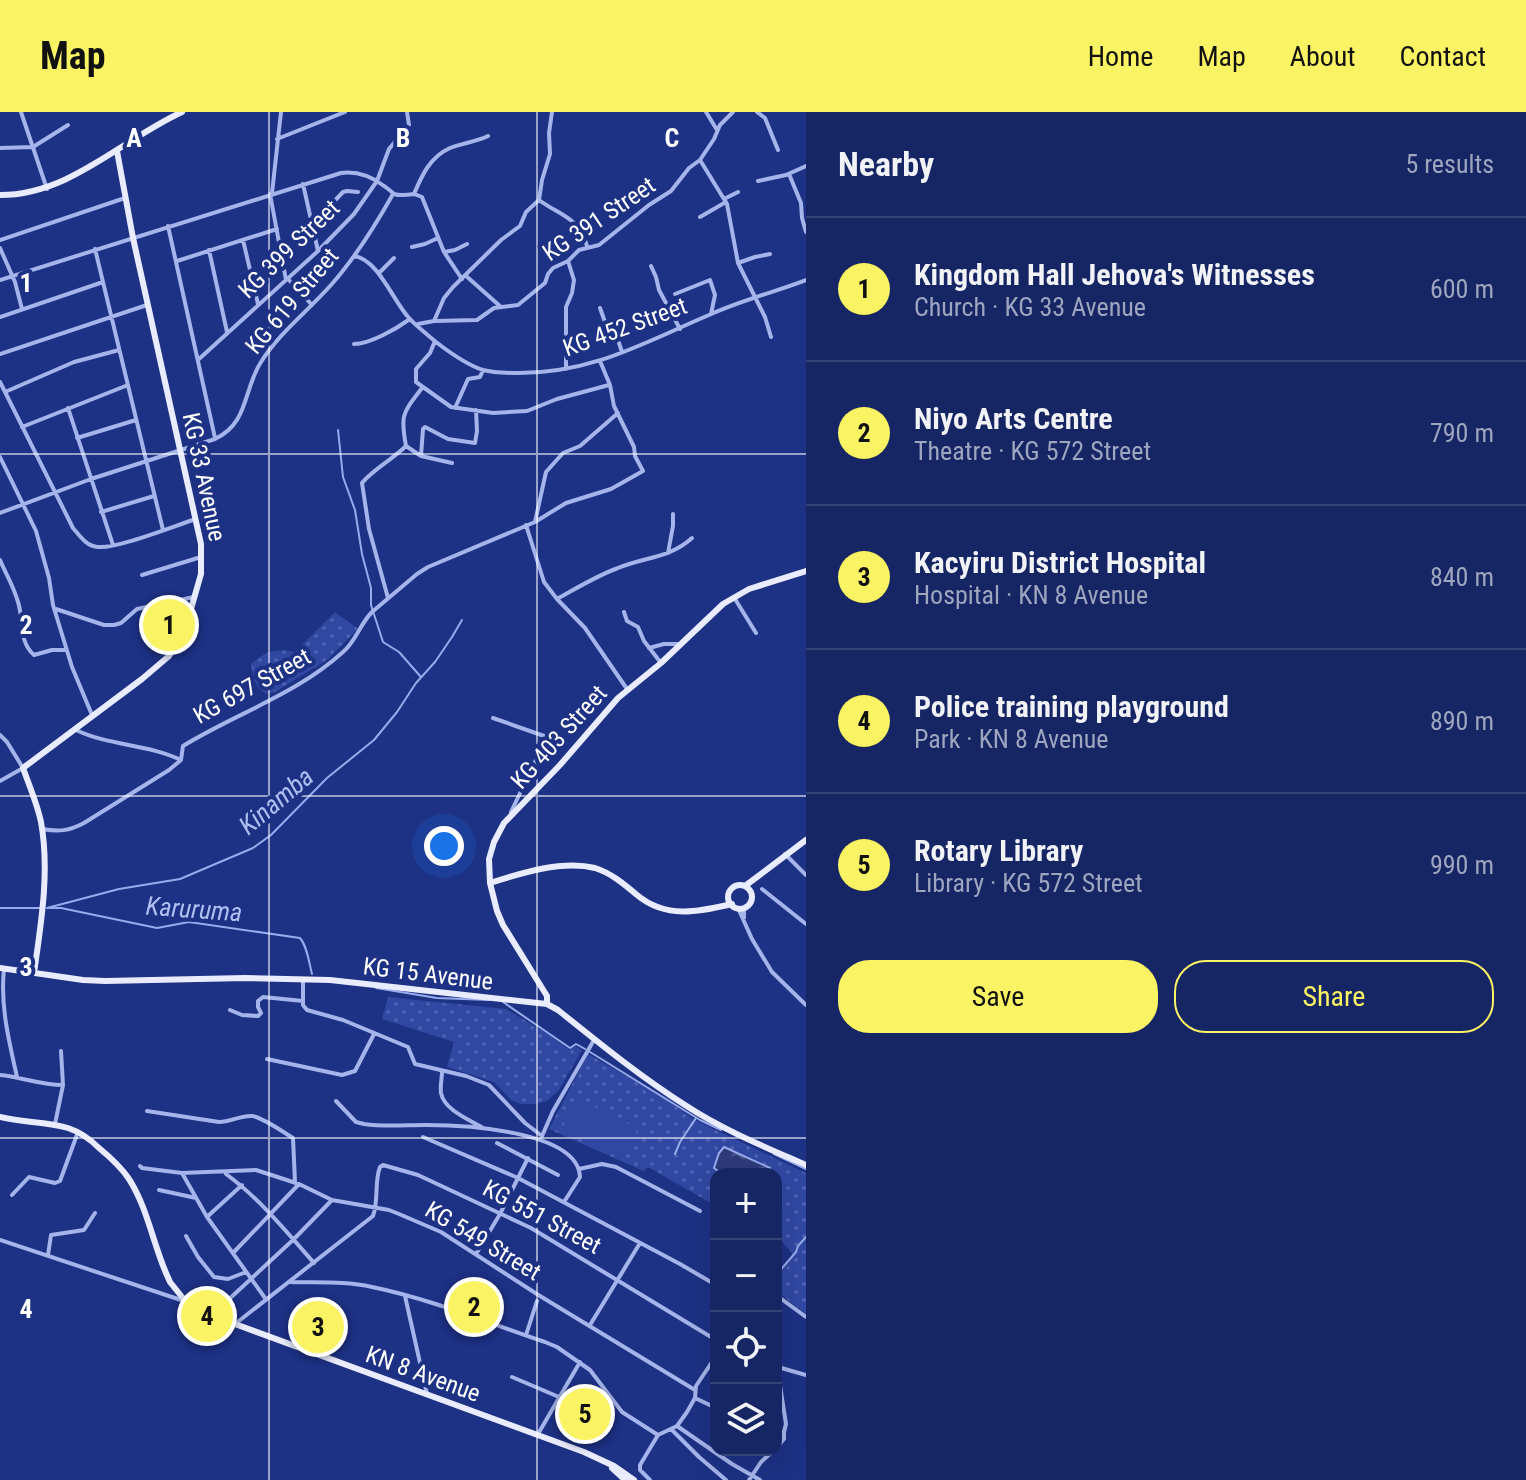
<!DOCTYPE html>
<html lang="en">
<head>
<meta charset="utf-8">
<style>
	:root { --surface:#162564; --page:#23316d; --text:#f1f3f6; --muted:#9ea5bf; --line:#354278; --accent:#faf363 }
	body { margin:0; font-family:"Roboto Condensed",sans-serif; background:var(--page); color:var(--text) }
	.controls { position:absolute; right:24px; bottom:24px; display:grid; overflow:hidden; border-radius:16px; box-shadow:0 8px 32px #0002 }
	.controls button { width:72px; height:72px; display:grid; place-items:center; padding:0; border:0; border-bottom:2px solid var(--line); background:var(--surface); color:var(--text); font:40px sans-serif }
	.you { position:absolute; left:444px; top:734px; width:28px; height:28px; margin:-20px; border:6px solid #fff; border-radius:50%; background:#1a73e8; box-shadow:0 0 0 12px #1a73e833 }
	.badge { display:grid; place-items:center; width:52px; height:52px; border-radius:50%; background:var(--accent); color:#111; font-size:26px; font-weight:700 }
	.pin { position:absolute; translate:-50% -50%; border:4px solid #fff; box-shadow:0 2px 8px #0006 }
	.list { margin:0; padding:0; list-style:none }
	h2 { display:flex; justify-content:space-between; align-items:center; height:104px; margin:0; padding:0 32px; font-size:34px }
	h2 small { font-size:26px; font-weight:400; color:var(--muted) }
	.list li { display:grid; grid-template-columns:52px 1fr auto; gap:24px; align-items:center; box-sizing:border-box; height:144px; padding:0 32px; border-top:2px solid var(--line) }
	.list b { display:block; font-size:30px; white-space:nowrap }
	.list p { margin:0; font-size:26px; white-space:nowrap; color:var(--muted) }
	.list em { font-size:26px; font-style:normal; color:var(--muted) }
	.actions { display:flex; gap:16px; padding:24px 32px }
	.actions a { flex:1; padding:18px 0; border:2px solid var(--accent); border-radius:32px; text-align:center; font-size:28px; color:var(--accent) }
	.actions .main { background:var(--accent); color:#111 }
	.icon { flex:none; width:44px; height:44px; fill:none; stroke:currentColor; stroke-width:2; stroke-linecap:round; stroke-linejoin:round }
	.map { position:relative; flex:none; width:806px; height:1368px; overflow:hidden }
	header { display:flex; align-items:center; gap:48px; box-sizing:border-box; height:112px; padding:0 40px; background:var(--accent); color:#111 }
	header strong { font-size:38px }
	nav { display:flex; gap:44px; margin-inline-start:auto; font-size:28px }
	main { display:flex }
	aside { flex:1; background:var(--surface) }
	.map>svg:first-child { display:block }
	.grass { fill:url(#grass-dots) }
	.garden { fill:#3148a3 }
	.water { fill:url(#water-ripples); stroke:#98abec; stroke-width:2 }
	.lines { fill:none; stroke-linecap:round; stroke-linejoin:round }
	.stream { stroke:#98abec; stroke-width:2 }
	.minor { stroke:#a5b4ea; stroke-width:4 }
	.major { stroke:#e9ecfe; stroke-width:6 }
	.grid { fill:none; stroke:#fff; stroke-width:2; stroke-opacity:0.55 }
	.labels { text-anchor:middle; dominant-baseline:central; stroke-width:8; stroke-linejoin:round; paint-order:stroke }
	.street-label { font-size:24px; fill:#fff; stroke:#1d3185 }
	.water-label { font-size:26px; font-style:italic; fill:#b0bff2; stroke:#1d3185 }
	.grid-label { font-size:26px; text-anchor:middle; font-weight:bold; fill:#fff; stroke:#1d3185; stroke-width:8; stroke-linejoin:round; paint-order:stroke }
</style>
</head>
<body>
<header>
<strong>Map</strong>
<nav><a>Home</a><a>Map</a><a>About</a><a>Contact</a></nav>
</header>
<main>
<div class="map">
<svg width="806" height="1368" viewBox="0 0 806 1368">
	<defs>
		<pattern id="grass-dots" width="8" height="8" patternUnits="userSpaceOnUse" patternTransform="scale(2)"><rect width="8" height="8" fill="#3148a3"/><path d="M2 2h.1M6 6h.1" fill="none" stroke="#5063b1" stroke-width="1.8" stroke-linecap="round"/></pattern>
		<pattern id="water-ripples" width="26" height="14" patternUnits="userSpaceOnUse" patternTransform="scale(2)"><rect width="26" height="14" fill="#2d3b7b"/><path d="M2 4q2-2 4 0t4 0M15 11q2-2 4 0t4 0" fill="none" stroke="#4c588f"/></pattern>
	</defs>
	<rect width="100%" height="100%" fill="#1d3185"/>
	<!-- grass -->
	<path class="grass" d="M335 500 358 517 327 548 275 580 268 582C255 577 253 566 251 552 266 539 275 536 295 540Z
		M388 885 506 897 548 922 569 938 575 934 582 938 559 978 547 989 534 992H521L511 988 494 970 447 955 454 930 382 907Z
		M588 942 658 982 695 1008 806 1061V1202L776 1179C776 1164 783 1154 794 1144L776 1122V1062H716V1094L648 1055 644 1059 641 1058 549 1017Z"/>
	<!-- garden -->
	<path class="garden" d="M578 987 638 1016 623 1046 561 1018Z"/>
	<!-- water -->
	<path class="water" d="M724 1035 770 1056 766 1062H722L714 1056 719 1041Z"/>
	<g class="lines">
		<!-- stream -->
		<path class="stream" d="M338 318 343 365 355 398 362 442 371 476V493L383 530 399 540 421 565
			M0 796H42
			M47 796 119 777 180 767 253 736 271 723 327 666 374 628 397 600 416 571 435 550 452 525 462 508
			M49 796H61L157 816 189 810 300 826C307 834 309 850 312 862
			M376 876 437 886 489 888
			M503 890 570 936 576 932 585 937
			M590 940 700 1008 721 1018
			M675 1042 680 1030 696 1006
			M774 1042 806 1057
			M776 1163 796 1140 798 1134 806 1125"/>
		<!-- minor -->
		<path class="minor" d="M21 0 47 77
			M706 0 717 18
			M757 0 765 6 778 38
			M277 27 345 0
			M0 36 33 35 68 13
			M700 48 727 92 738 151 765 205 771 225
			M789 62 801 91 802 106 806 120
			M758 69 786 63 806 54
			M303 72 318 139
			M272 81 281 0
			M270 82 286 168
			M414 82 422 85 444 140 462 167
			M414 82C422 63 430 45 450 36 463 31 476 30 488 24
			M724 87 738 80
			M539 88C559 103 579 105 587 134
			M700 105 726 90
			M311 109 324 100 343 80 347 79 358 80
			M168 114 215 326
			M0 128 125 86
			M243 128 258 192
			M412 135 425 132 438 126
			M0 136 15 170 22 197
			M95 137 163 418
			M209 138 227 220
			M444 140 455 138 467 132
			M354 144C378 147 393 189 409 206 414 212 429 224 436 230 449 240 467 253 483 258 494 261 507 261 519 261 593 261 643 231 709 203 740 189 774 180 806 168
			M177 149 277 117
			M738 151 755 145 770 142
			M651 154 656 165 659 178 680 217
			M379 161 394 146
			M465 163 501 195
			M288 167 312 193
			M0 168 341 61C358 59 371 64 384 74 386 75 393 81 394 82 400 84 408 83 414 82
			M675 182 710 168 715 183 711 202
			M600 196 605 210 614 216 622 240
			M0 205 103 170
			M434 209 444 186 453 175 501 128 520 114 526 100 539 88 542 68 550 42 549 21 552 0
			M418 212 434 209 477 208 494 196 518 193 545 171 548 162 553 156 568 149 579 138 599 133 649 93 671 79 689 56 700 48 714 27 720 13 733 0
			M435 229 430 241 416 257V270L451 295 493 301 527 299 557 287 609 273
			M354 232C370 232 396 217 410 207
			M0 242 147 193
			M199 247 318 139 354 102 377 69 389 37 409 13 407 0
			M566 257V195L572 181 574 168 568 149
			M0 270 73 416C80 424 86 434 98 435 117 437 174 414 196 407
			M422 276C403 301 400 302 406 334L421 344 452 351
			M5 280 74 250 119 238
			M68 296 113 433
			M455 296 468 267 480 265 483 258
			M22 315 128 273
			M77 326 136 308
			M421 344 423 317 425 315 448 327 475 331 477 319 476 298
			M0 345 36 419 49 466 53 493 72 555 92 603
			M101 400 154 384
			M0 401 91 367 215 327C249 311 243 278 261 250 279 221 308 199 331 173 355 146 375 114 393 82
			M535 410 546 360 563 341 580 334 618 301
			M526 413 544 470 557 487 585 516 627 577
			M668 441 673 414V402
			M0 448C6 462 14 475 18 490 24 508 18 529 34 543L52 538H66
			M142 463 201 445
			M388 486 369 417 362 371C372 358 393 347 406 334
			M557 487C577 476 596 464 618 456 645 445 670 446 692 426
			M735 487 756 521
			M56 497 104 513H114L121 511 137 497 194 485
			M624 500 627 509 638 515 644 529 661 551
			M649 536 664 532H680
			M493 606 547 625 511 700
			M76 618C109 634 148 632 181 648
			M0 623 7 630 23 656 0 669
			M42 717C59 720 69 719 84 711L169 658 181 648 183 634C235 602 297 582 343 540 356 529 360 512 372 500L417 462 428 455 535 410 566 391 611 377 643 359 635 344 634 335 614 294 610 273 600 249
			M785 742 806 763
			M762 777 806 812
			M738 796 752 827 772 860 806 893
			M744 796V806
			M4 857C0 894 9 929 17 965
			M303 868V893L307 898 343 908 408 935 415 952 466 964 489 973 525 1011 542 1024
			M230 898 242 903 258 904 261 901 258 895V889L263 885 303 889
			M267 947 342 963 355 959 374 922
			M442 960C442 966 440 974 441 981 444 998 470 1008 483 1016
			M0 963C21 965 41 973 63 973
			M336 989 356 1010 364 1012C384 1015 405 1013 426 1013 461 1013 578 1018 580 1065L564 1090
			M147 999 219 1010C230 1010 242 1003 252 1004 262 1005 283 1020 293 1026L295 1070
			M55 1012 63 973 61 939
			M542 1024 553 999 594 928
			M423 1025 518 1066 680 1152 716 1173
			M497 1031 558 1063
			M140 1054 142 1056 182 1061 256 1058 299 1072 332 1088 389 1098 399 1102 441 1120 540 1184 695 1278
			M579 1057 602 1052 616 1055 700 1099
			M182 1061 207 1105 265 1186
			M226 1062C260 1087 286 1119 314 1151
			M159 1078 196 1086
			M12 1083 29 1065 55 1071 60 1069 78 1020
			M208 1104 242 1073
			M186 1124 198 1145 214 1165 228 1167 246 1160
			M0 1128 184 1189
			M233 1141 299 1072
			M476 1142 500 1102 528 1046
			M48 1143 51 1123 84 1118 95 1101
			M290 1170C317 1171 345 1169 372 1175 431 1187 488 1211 545 1230L557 1235 590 1258 622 1300 658 1323
			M776 1183 806 1205
			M405 1184 427 1282
			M227 1189 294 1127 332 1088
			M235 1212 373 1104C379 1088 374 1070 380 1055L383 1053 418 1063 531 1116 716 1228
			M590 1213 640 1131
			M526 1223 537 1189
			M778 1255 806 1263
			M512 1265 559 1285
			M695 1286 716 1296
			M677 1314 732 1352 760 1368
			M671 1317 699 1345 726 1368
			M776 1320H784L786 1312 777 1254
			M538 1322 580 1250
			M776 1336 784 1327V1320
			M650 1368 640 1358V1353L658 1323 677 1314 687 1300 695 1286 696 1274 716 1244
			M749 1368 761 1350 774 1338"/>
		<!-- major -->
		<path class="major" d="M0 83C70 83 121 28 182 0
			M490 771C521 761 562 748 595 756 611 761 624 772 637 783 666 807 698 800 732 792
			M728 785a12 12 0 1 1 24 0a12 12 0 1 1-24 0Z
			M745 774 806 728
			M0 856 83 868 105 869 245 866 330 868 547 892 558 898C599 931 641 965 685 993 723 1018 765 1035 806 1053
			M34 861C41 812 50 759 41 710 37 691 29 673 23 656L142 567 169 544 185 518 201 462V432L133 126 117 39
			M547 892V884L503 813 497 799 490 771 489 747 494 730 504 711 560 653 618 586 661 551 723 492 749 477 806 459
			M0 1005C22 1011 46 1009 68 1016 80 1020 90 1027 99 1036 110 1045 121 1055 129 1067 147 1095 153 1131 166 1161L170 1170 186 1190 235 1212 584 1340 614 1354 634 1368
			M612 1356 625 1368"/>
	</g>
	<!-- grid -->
	<path class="grid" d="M269 0V1368M537 0V1368M0 342H806M0 684H806M0 1026H806"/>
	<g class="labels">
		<!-- street labels -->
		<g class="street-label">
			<text transform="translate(599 107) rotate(-34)">KG 391 Street</text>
			<text transform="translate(289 137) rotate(-44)">KG 399 Street</text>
			<text transform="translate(292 189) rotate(-50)">KG 619 Street</text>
			<text transform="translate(625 215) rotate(-20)">KG 452 Street</text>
			<text transform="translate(204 365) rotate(78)">KG 33 Avenue</text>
			<text transform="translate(252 574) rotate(-29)">KG 697 Street</text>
			<text transform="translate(559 625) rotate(-48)">KG 403 Street</text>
			<text transform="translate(428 862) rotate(7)">KG 15 Avenue</text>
			<text transform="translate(542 1105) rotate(28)">KG 551 Street</text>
			<text transform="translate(483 1129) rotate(31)">KG 549 Street</text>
			<text transform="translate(423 1262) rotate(20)">KN 8 Avenue</text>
		</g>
		<!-- water labels -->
		<g class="water-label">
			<text transform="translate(276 689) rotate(-40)">Kinamba</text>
			<text transform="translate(194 797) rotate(4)">Karuruma</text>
		</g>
	</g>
	<g class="grid-label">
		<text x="134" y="35">A</text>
		<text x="403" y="35">B</text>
		<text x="672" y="35">C</text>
		<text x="26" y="180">1</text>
		<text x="26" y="522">2</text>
		<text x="26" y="864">3</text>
		<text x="26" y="1206">4</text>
	</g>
</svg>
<div class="controls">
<button>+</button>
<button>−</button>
<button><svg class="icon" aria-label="locate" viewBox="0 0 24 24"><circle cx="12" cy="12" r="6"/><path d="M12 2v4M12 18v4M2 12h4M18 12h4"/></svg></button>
<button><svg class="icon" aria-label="layers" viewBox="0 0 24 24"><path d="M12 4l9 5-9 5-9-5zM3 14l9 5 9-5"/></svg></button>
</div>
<div class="you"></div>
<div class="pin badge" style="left:169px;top:513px">1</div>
<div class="pin badge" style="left:474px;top:1195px">2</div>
<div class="pin badge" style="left:318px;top:1215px">3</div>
<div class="pin badge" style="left:207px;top:1204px">4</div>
<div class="pin badge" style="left:585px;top:1302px">5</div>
</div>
<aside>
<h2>Nearby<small>5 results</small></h2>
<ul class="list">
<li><span class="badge">1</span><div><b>Kingdom Hall Jehova's Witnesses</b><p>Church · KG 33 Avenue</p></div><em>600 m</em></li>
<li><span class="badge">2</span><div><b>Niyo Arts Centre</b><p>Theatre · KG 572 Street</p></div><em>790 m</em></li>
<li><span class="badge">3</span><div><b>Kacyiru District Hospital</b><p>Hospital · KN 8 Avenue</p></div><em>840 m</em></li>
<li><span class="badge">4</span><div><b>Police training playground</b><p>Park · KN 8 Avenue</p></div><em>890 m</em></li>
<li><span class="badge">5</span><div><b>Rotary Library</b><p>Library · KG 572 Street</p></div><em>990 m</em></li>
</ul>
<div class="actions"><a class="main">Save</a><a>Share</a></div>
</aside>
</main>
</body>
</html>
